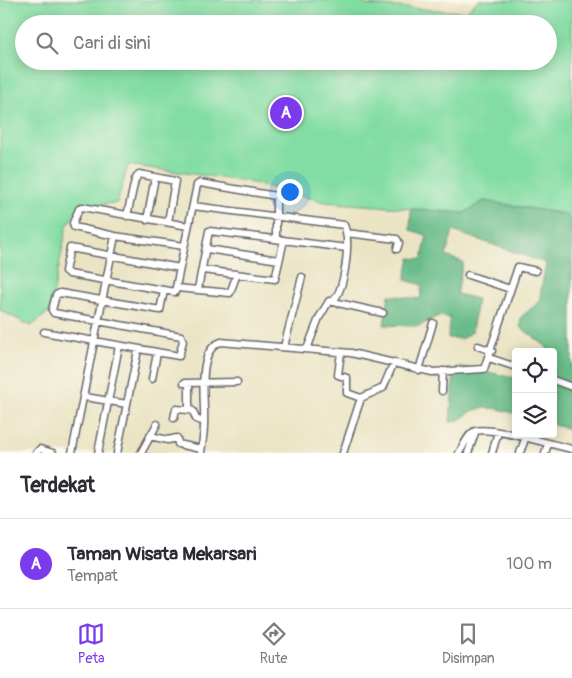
<!DOCTYPE html>
<html lang="id">
<head>
<meta charset="utf-8">
<style>
	:root { --surface:#fff; --page:#f2f2f3; --text:#2b2b33; --muted:#7c7c81; --line:#e1e1e2; --accent:#7c3aed }
	body { margin:0; font-family:Pangolin,sans-serif; background:var(--page); color:var(--text) }
	.controls { position:absolute; right:15px; bottom:15px; display:grid; overflow:hidden; border-radius:5px; box-shadow:0 2px 12px #0003 }
	.controls button { width:45px; height:45px; display:grid; place-items:center; padding:0; border:0; border-bottom:1px solid var(--line); background:var(--surface); color:var(--text); font:25px sans-serif }
	.you { position:absolute; left:289px; top:191px; width:18px; height:18px; margin:-12px; border:4px solid #fff; border-radius:50%; background:#1a73e8; box-shadow:0 0 0 8px #1a73e833 }
	.badge { display:grid; place-items:center; width:32px; height:32px; border-radius:50%; background:var(--accent); color:#fff; font-size:16px; font-weight:700 }
	.pin { position:absolute; translate:-50% -50%; border:2px solid #fff; box-shadow:0 1px 5px #0006 }
	.list { margin:0; padding:0; list-style:none }
	h2 { display:flex; justify-content:space-between; align-items:center; height:65px; margin:0; padding:0 20px; font-size:21px }
	h2 small { font-size:16px; font-weight:400; color:var(--muted) }
	.list li { display:grid; grid-template-columns:32px 1fr auto; gap:15px; align-items:center; box-sizing:border-box; height:90px; padding:0 20px; border-top:1px solid var(--line) }
	.list b { display:block; font-size:19px; white-space:nowrap }
	.list p { margin:0; font-size:16px; white-space:nowrap; color:var(--muted) }
	.list em { font-size:16px; font-style:normal; color:var(--muted) }
	.icon { flex:none; width:28px; height:28px; fill:none; stroke:currentColor; stroke-width:2; stroke-linecap:round; stroke-linejoin:round }
	.map { position:relative; flex:none; width:572px; height:453px; overflow:hidden }
	.search { position:absolute; background:var(--surface); box-shadow:0 2px 12px #0003; left:15px; right:15px; top:15px; height:55px; display:flex; align-items:center; gap:12px; box-sizing:border-box; padding:0 18px; border-radius:28px; color:var(--muted); font-size:19px }
	.sheet { height:155px; background:var(--surface) }
	nav { display:flex; justify-content:space-around; align-items:center; box-sizing:border-box; height:70px; border-top:1px solid var(--line); background:var(--surface); font-size:14px; color:var(--muted) }
	nav a { display:grid; justify-items:center; gap:2px }
	nav .on { color:var(--accent) }
	.map>svg:first-child { display:block }
	.green { fill:#82dda3; stroke:#52806f; fill-rule:evenodd }
	.forest { fill:#69bc89; stroke:#466f62 }
	.lines { fill:none; stroke-linecap:round; stroke-linejoin:round }
	.minor-casing { stroke:#68666b; stroke-width:9 }
	.minor { stroke:#fff; stroke-width:6 }
</style>
</head>
<body>
<div class="map">
<svg width="572" height="453" viewBox="0 0 572 453">
	<rect width="100%" height="100%" fill="#fbf7ec"/>
	<filter id="ink" filterUnits="userSpaceOnUse"><feTurbulence type="fractalNoise" baseFrequency=".02" numOctaves="2"/><feDisplacementMap in="SourceGraphic" scale="10" xChannelSelector="R" yChannelSelector="G"/><feConvolveMatrix kernelMatrix="1 2 1 2 8 2 1 2 1" color-interpolation-filters="sRGB"/></filter>
	<filter id="wash" filterUnits="userSpaceOnUse"><feTurbulence type="fractalNoise" baseFrequency=".0096" numOctaves="4" result="noise"/><feDisplacementMap in="SourceGraphic" scale="20" xChannelSelector="R" yChannelSelector="G"/><feGaussianBlur stdDeviation="1.12" result="paint"/><feColorMatrix in="noise" values="0 0 0 0 0 0 0 0 0 0 0 0 0 0 0 0 0 1.4 0 .05"/><feComposite in="paint" operator="in"/></filter>
	<g filter="url(#wash)">
		<rect width="100%" height="100%" fill="#eae4c4"/>
		<!-- green -->
		<path class="green" d="M0 0H357L367 5 465 12 479 0H572V221L565 214 484 201 464 213 325 202 249 182 128 165 117 203 80 206 67 226 50 311 31 326 0 310ZM24 24H548V61H24Z"/>
		<!-- forest -->
		<path class="forest" d="M484 201 565 214 572 221V429L553 425V352H547V347L520 327 521 317 539 302 546 263 453 231 446 256 463 262 457 294 477 299 472 332 461 339 448 338 450 318 438 316 419 326 384 325 389 295 420 299 422 285 405 280 410 258 422 259 427 235 410 230 411 209 464 213Z
			M462 367 516 378V414C503 410 489 405 475 410 465 413 462 422 450 422L454 370Z"/>
	</g>
	<g filter="url(#ink)">
		<g class="lines">
			<!-- minor casing -->
			<g class="minor-casing">
				<path id="minor" d="M193 206 344 225C351 241 345 289 333 301
					M127 216 135 180 139 174 175 181 168 222
					M147 220 155 177
					M346 233 397 239 399 243 397 249
					M184 246 115 236 74 227 73 223 79 209 82 207 188 226
					M207 249 279 260
					M180 268 70 248 65 271 69 274 175 292 197 185 200 183 276 196V239
					M203 270 275 279 284 240
					M468 275 510 289
					M177 288 230 293 237 274
					M198 289 209 231 347 248
					M44 332 179 356 183 341 181 336 54 313 52 310 56 295 60 293 160 310 164 291
					M478 346 492 351
					M284 347 302 277
					M307 349 319 318 329 301 383 313
					M341 352 338 375 347 378V393L361 398
					M489 358 516 367
					M419 370 433 323
					M152 379 157 353
					M553 380 572 387
					M184 383 237 382
					M189 383V410L193 411 196 419 204 422
					M442 391 443 371
					M85 397 127 404
					M174 418 176 409 189 410
					M150 436 168 440 177 438 178 444 201 449
					M36 453 40 449 53 453
					M72 453 115 236
					M98 453 119 346
					M117 453 138 350
					M141 453 157 424
					M201 453C202 444 204 435 204 425 206 404 195 350 221 342L351 353 432 372 484 369 518 267 536 271
					M343 453 361 398 383 388 394 362
					M459 453C463 447 468 434 475 431 491 426 553 445 572 449
					M468 453 475 433
					M492 453 498 432
					M520 453 525 439
					M545 453 548 444"/>
			</g>
			<!-- minor -->
			<use href="#minor" class="minor"/>
		</g>
	</g>
</svg>
<div class="controls">
<button><svg class="icon" aria-label="locate" viewBox="0 0 24 24"><circle cx="12" cy="12" r="6"/><path d="M12 2v4M12 18v4M2 12h4M18 12h4"/></svg></button>
<button><svg class="icon" aria-label="layers" viewBox="0 0 24 24"><path d="M12 4l9 5-9 5-9-5zM3 14l9 5 9-5"/></svg></button>
</div>
<div class="you"></div>
<div class="pin badge" style="left:286px;top:113px">A</div>
<div class="search"><svg class="icon" aria-label="search" viewBox="0 0 24 24"><circle cx="10" cy="10" r="6"/><path d="M15 15l6 6"/></svg>Cari di sini</div>
</div>
<section class="sheet">
<h2>Terdekat<small></small></h2>
<ul class="list">
<li><span class="badge">A</span><div><b>Taman Wisata Mekarsari</b><p>Tempat</p></div><em>100 m</em></li>
</ul>
</section>
<nav>
<a class="on"><svg class="icon" aria-label="map" viewBox="0 0 24 24"><path d="M3 6l6-2 6 2 6-2v14l-6 2-6-2-6 2zM9 4v14M15 6v14"/></svg>Peta</a>
<a><svg class="icon" aria-label="directions" viewBox="0 0 24 24"><path d="M12 3l9 9-9 9-9-9zM9 14v-3h6M13 9l2 2-2 2"/></svg>Rute</a>
<a><svg class="icon" aria-label="saved" viewBox="0 0 24 24"><path d="M7 4h10v16l-5-4-5 4z"/></svg>Disimpan</a>
</nav>
</body>
</html>
